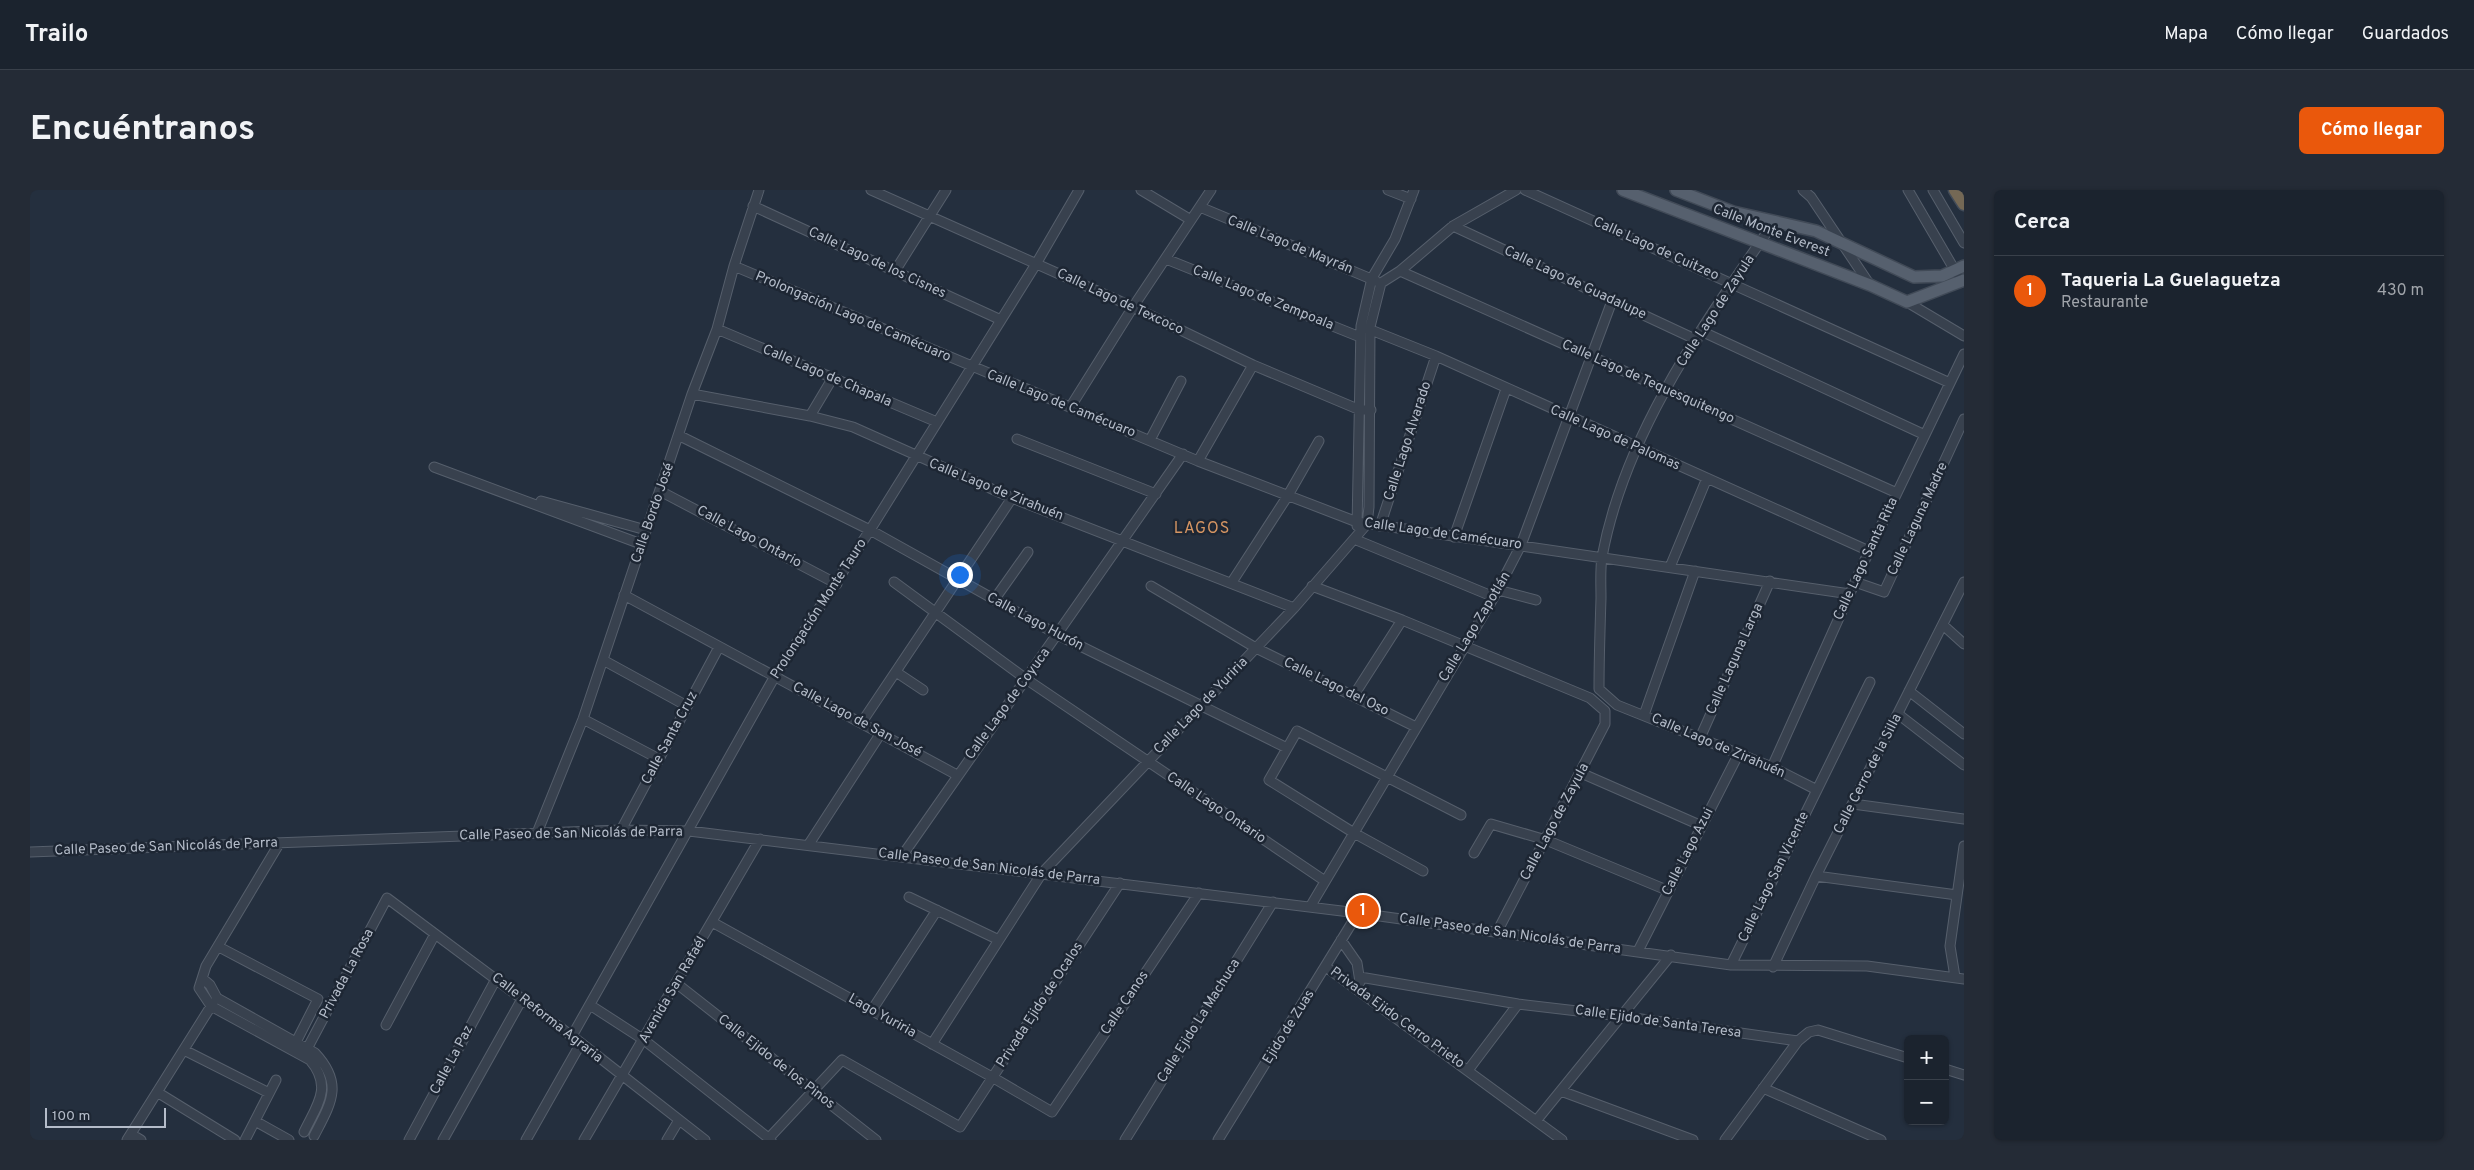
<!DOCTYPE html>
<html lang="es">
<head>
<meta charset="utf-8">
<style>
	:root { --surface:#1b232e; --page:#242b36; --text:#f1f3f6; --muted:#a0a4aa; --line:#39404a; --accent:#ea580c }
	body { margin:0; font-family:Overpass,sans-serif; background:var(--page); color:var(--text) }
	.controls { position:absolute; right:15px; bottom:15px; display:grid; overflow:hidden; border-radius:8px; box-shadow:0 1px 4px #0004 }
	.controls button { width:45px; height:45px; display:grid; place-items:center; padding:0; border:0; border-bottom:1px solid var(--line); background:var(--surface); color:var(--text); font:25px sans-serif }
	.scale { position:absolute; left:15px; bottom:12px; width:121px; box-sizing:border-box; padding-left:5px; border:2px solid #b4bcc9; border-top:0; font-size:14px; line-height:18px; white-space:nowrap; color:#b4bcc9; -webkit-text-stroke:4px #1d2633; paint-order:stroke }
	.you { position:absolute; left:929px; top:384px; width:18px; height:18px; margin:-12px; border:4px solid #fff; border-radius:50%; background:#1a73e8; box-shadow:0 0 0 8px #1a73e833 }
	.badge { display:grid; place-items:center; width:32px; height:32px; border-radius:50%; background:var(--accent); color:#fff; font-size:16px; font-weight:700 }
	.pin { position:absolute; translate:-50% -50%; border:2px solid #fff; box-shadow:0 1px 5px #0006 }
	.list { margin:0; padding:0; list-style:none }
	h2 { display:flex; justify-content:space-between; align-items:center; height:65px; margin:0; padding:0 20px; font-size:21px }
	h2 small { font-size:16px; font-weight:400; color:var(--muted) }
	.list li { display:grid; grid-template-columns:32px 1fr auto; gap:15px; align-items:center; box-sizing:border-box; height:70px; padding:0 20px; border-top:1px solid var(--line) }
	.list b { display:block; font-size:19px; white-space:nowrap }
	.list p { margin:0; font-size:16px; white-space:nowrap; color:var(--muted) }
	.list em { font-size:16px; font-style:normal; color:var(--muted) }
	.map { position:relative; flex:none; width:1934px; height:950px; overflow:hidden; border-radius:8px }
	header { display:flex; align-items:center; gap:30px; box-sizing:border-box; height:70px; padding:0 25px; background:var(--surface); border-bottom:1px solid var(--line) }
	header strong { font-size:24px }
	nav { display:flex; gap:28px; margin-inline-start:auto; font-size:18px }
	.intro { display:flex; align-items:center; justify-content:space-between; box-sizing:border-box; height:120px; padding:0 30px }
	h1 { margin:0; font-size:35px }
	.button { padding:12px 22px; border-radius:8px; background:var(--accent); color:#fff; font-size:18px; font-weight:700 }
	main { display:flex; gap:30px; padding:0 30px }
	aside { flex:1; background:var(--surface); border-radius:8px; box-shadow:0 1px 4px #0004 }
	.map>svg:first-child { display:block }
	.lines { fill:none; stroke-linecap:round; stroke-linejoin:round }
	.minor-casing { stroke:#565f6c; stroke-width:11 }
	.major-casing { stroke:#414a57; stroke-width:14 }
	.highway-casing { stroke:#434c59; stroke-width:15 }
	.minor { stroke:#38414e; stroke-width:9 }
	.major { stroke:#56606e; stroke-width:11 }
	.highway { stroke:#746855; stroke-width:12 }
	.labels { text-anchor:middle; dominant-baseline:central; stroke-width:5; stroke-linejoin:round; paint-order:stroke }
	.street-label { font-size:14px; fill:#b4bcc9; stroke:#1d2633 }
	.quarter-label { font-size:16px; letter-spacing:1px; fill:#d59563; stroke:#1d2633 }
</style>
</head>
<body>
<header>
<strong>Trailo</strong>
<nav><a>Mapa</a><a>Cómo llegar</a><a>Guardados</a></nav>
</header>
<div class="intro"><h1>Encuéntranos</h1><a class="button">Cómo llegar</a></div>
<main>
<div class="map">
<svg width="1934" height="950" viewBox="0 0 1934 950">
	<rect width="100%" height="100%" fill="#242f3e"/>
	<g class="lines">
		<!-- minor casing -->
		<g class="minor-casing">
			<path id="minor" d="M841 0 1103 117 1223 175 1330 220H1341
				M1111 0 1161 30
				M1358 0 1381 9
				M1495 0 1920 193
				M1773 0 1781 7 1840 95
				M1878 0 1927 84
				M1903 0 1934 53
				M723 16 971 130
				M1170 17 1346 91
				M1423 36 1667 150
				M1136 69 1330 147
				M704 76 1168 271 1327 332 1820 404
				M865 81 916 0
				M1370 81 1867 303
				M1351 93 1370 81 1423 36 1486 0
				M1877 112 1934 146
				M1331 136 1406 166 1839 361
				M687 139 907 232
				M1671 141 1895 245
				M662 204 780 226 823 237 982 308 1264 418
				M1041 216 1103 117 1181 0
				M780 226 802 189
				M650 246 840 340 1028 445 1257 558
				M987 249 1126 304
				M1120 250 1151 191
				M1168 271 1223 175
				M404 277 611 354
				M630 301 807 394
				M511 311 616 340
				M1327 336 1331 136 1342 88 1365 49 1384 0
				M1350 336 1406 166
				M1424 347 1476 199
				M1324 349 1464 407
				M1640 377 1677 288
				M864 392 996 489 1295 691
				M1202 392 1257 307 1289 251
				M1825 392 1854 402 1934 229
				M1121 396 1226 458 1386 537
				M1282 396 1372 430 1560 508 1575 521
				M1468 400 1506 410
				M594 405 927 585
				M964 410 998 362
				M1913 435 1934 454
				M573 470 657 516
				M866 482 893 500
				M1569 499C1569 469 1570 439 1571 408 1571 395 1570 380 1572 367 1595 242 1674 134 1744 32
				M1569 499 1587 515 1742 577 1787 600
				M1879 501 1934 544
				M1324 505 1372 430
				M1868 524 1934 575
				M1614 525 1665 381
				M553 529 629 569
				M832 532 982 308
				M1670 548 1740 391
				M1742 577 1839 361 1934 164
				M1551 583 1672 636
				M1823 614 1934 629
				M591 640 689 457
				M507 643 553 529 662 204 687 139 704 76 729 0
				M249 654 176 776 169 798 181 816 280 870C303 897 287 915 274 942
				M779 654 851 543
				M0 662 591 640 659 641 1328 723 1701 775 1837 776 1934 789
				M1444 663 1461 634 1516 650 1639 701
				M872 666 1153 264
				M1393 681 1324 643 1239 590 1267 541 1431 625
				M1786 686 1927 705
				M879 707 969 750
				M1280 717 1464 407 1491 355 1582 111
				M682 732 962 887 1022 922 1169 703
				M1467 742 1575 534V521
				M1311 750 1327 773 1330 792
				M189 757 288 809 263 858
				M1608 761 1709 563
				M1701 775 1840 492
				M1296 777 1532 950
				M1743 777 1786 686 1934 392
				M1330 787 1488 814 1590 826 1768 851
				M1925 787 1920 756 1934 656
				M173 789 180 795 187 808 285 863C314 894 301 913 284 946
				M646 793 846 950
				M560 815 614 850 741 950
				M842 820 907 720
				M356 835 405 744
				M542 846 745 486 840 340 1006 74 1049 0
				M902 854 1012 683 1264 418 1337 334 1339 317 1340 137 1351 93
				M277 859 357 708 551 853 675 950
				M154 860 239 903
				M1439 879 1488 814
				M1915 879 1934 885
				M1733 898 1851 950
				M1531 901 1663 950
				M127 902 205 950
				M225 931 259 950
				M1506 931 1641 765
				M101 944 111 950
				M739 948 812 870 930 937 1090 693
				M97 950 183 813
				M215 950 246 890
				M379 950 466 789
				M413 950 492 809
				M496 950 551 853
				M554 950 730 649
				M637 950 649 930
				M1095 950 1243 712
				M1188 950 1328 723
				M1695 950 1768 851 1779 842 1788 840 1878 868"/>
		</g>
		<!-- major casing -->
		<g class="major-casing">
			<path id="major" d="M1593 0 1840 95 1877 112 1934 90
				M1646 0 1703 22 1786 41 1884 87 1912 86 1934 76"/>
		</g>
		<!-- highway casing -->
		<g class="highway-casing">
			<path id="highway" d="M1925 0 1934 14"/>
		</g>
		<!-- minor -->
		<use href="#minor" class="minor"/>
		<!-- major -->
		<use href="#major" class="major"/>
		<!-- highway -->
		<use href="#highway" class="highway"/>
	</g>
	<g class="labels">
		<!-- street labels -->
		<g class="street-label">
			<text transform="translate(1741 41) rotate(21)">Calle Monte Everest</text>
			<text transform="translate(1260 55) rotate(22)">Calle Lago de Mayrán</text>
			<text transform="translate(1626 59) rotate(24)">Calle Lago de Cuitzeo</text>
			<text transform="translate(847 73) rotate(25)">Calle Lago de los Cisnes</text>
			<text transform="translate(1545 93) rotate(25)">Calle Lago de Guadalupe</text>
			<text transform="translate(1233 108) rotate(22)">Calle Lago de Zempoala</text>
			<text transform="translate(1090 112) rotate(25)">Calle Lago de Texcoco</text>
			<text transform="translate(1686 121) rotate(-57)">Calle Lago de Zayula</text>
			<text transform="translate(823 127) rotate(23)">Prolongación Lago de Camécuaro</text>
			<text transform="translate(797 186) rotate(23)">Calle Lago de Chapala</text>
			<text transform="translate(1618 192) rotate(24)">Calle Lago de Tequesquitengo</text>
			<text transform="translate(1031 214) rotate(22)">Calle Lago de Camécuaro</text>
			<text transform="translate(1585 248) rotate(24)">Calle Lago de Palomas</text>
			<text transform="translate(1378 251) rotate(-72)">Calle Lago Alvarado</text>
			<text transform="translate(966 300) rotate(22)">Calle Lago de Zirahuén</text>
			<text transform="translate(623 323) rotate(-71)">Calle Bordo José</text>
			<text transform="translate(1888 329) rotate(-65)">Calle Laguna Madre</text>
			<text transform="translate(1413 344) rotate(8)">Calle Lago de Camécuaro</text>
			<text transform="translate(719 347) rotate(28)">Calle Lago Ontario</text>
			<text transform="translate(1836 369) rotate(-65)">Calle Lago Santa Rita</text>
			<text transform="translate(789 419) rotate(-57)">Prolongación Monte Tauro</text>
			<text transform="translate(1005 432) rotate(28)">Calle Lago Hurón</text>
			<text transform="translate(1445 437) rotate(-59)">Calle Lago Zapotlán</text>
			<text transform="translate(1705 469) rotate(-66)">Calle Laguna Larga</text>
			<text transform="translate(1306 497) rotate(26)">Calle Lago del Oso</text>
			<text transform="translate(978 514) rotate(-54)">Calle Lago de Coyuca</text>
			<text transform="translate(1171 516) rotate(-46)">Calle Lago de Yuriria</text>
			<text transform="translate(827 530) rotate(28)">Calle Lago de San José</text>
			<text transform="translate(640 548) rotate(-62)">Calle Santa Cruz</text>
			<text transform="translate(1688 556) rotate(23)">Calle Lago de Zirahuén</text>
			<text transform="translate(1838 584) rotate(-63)">Calle Cerro de la Silla</text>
			<text transform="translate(1186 618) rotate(34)">Calle Lago Ontario</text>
			<text transform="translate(1525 632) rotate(-62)">Calle Lago de Zayula</text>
			<text transform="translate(541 644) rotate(-1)">Calle Paseo de San Nicolás de Parra</text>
			<text transform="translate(136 657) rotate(-2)">Calle Paseo de San Nicolás de Parra</text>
			<text transform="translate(1658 662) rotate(-63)">Calle Lago Azui</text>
			<text transform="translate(959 677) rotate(7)">Calle Paseo de San Nicolás de Parra</text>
			<text transform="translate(1744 687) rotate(-64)">Calle Lago San Vicente</text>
			<text transform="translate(1480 744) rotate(8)">Calle Paseo de San Nicolás de Parra</text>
			<text transform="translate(317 784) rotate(-62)">Privada La Rosa</text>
			<text transform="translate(643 800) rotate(-60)">Avenida San Rafaél</text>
			<text transform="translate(1095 813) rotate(-56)">Calle Canos</text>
			<text transform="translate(1010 815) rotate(-57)">Privada Ejido de Ocalos</text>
			<text transform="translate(852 826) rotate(29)">Lago Yuriria</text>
			<text transform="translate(517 828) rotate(38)">Calle Reforma Agraria</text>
			<text transform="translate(1367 828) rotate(36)">Privada Ejido Cerro Prieto</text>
			<text transform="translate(1169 831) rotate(-58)">Calle Ejido La Machuca</text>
			<text transform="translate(1628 832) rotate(8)">Calle Ejido de Santa Teresa</text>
			<text transform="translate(1259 837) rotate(-58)">Ejido de Zuas</text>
			<text transform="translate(422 870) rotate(-62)">Calle La Paz</text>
			<text transform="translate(746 872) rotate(38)">Calle Ejido de los Pinos</text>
		</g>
		<!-- quarter labels -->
		<g class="quarter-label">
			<text x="1172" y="339">LAGOS</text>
		</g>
	</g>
</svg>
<div class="controls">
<button>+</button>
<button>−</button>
</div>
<div class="scale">100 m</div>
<div class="you"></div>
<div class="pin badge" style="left:1333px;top:721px">1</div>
</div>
<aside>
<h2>Cerca<small></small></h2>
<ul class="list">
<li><span class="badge">1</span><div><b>Taqueria La Guelaguetza</b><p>Restaurante</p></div><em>430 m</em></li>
</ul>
</aside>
</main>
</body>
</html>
